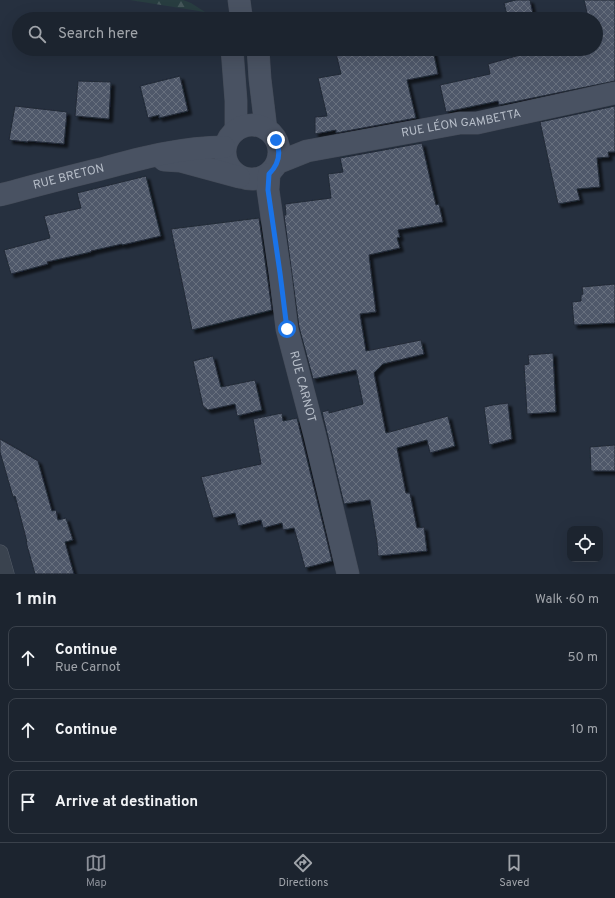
<!DOCTYPE html>
<html lang="en">
<head>
<meta charset="utf-8">
<style>
	:root { --surface:#1c242f; --page:#252c37; --text:#f1f3f6; --muted:#a0a4aa; --line:#3a414b; --accent:#8c9099 }
	body { margin:0; font-family:Overpass,sans-serif; background:var(--page); color:var(--text) }
	.controls { position:absolute; right:12px; bottom:12px; display:grid; overflow:hidden; border-radius:8px; box-shadow:0 4px 16px #0002 }
	.controls button { width:36px; height:36px; display:grid; place-items:center; padding:0; border:0; border-bottom:1px solid var(--line); background:var(--surface); color:var(--text); font:20px sans-serif }
	.stop { position:absolute; width:12px; height:12px; margin:-9px; border:3px solid #1a73e8; border-radius:50%; background:#fff }
	.stop.end { background:#1a73e8; border-color:#fff; box-shadow:0 1px 4px #0008 }
	.list { margin:0; padding:0; list-style:none }
	h2 { display:flex; justify-content:space-between; align-items:center; height:52px; margin:0; padding:0 16px; font-size:17px }
	h2 small { font-size:13px; font-weight:400; color:var(--muted) }
	.list li { display:grid; grid-template-columns:26px 1fr auto; gap:12px; align-items:center; box-sizing:border-box; height:64px; margin:0 8px 8px; padding:0 8px; border:1px solid var(--line); border-radius:8px }
	.list b { display:block; font-size:15px; white-space:nowrap }
	.list p { margin:0; font-size:13px; white-space:nowrap; color:var(--muted) }
	.list em { font-size:13px; font-style:normal; color:var(--muted) }
	.icon { flex:none; width:22px; height:22px; fill:none; stroke:currentColor; stroke-width:2; stroke-linecap:round; stroke-linejoin:round }
	.map { position:relative; flex:none; width:615px; height:574px; overflow:hidden }
	.search { position:absolute; background:var(--surface); box-shadow:0 4px 16px #0002; left:12px; right:12px; top:12px; height:44px; display:flex; align-items:center; gap:10px; box-sizing:border-box; padding:0 14px; border-radius:22px; color:var(--muted); font-size:15px }
	.sheet { height:268px; background:var(--surface) }
	nav { display:flex; justify-content:space-around; align-items:center; box-sizing:border-box; height:56px; border-top:1px solid var(--line); background:var(--surface); font-size:11px; color:var(--muted) }
	nav a { display:grid; justify-items:center; gap:2px }
	nav .on { color:var(--accent) }
	.map>svg:first-child { display:block }
	.forest { fill:url(#forest-firs) }
	.building { fill:url(#building-cross-hatch); stroke:#212936; filter:url(#shadow) }
	.lines { fill:none; stroke-linecap:round; stroke-linejoin:round }
	.street-casing { stroke:#555d69; stroke-width:17 }
	.secondary-casing { stroke:#444b58; stroke-width:23 }
	.street { stroke:#3a434f; stroke-width:16 }
	.secondary { stroke:#495262; stroke-width:22 }
	.route { stroke:#1a73e8; stroke-width:5 }
	.labels { text-anchor:middle; dominant-baseline:central; stroke-width:3; stroke-linejoin:round; paint-order:stroke }
	.street-label { font-size:12px; fill:#b7bec9; stroke:#1f2734 }
</style>
</head>
<body>
<div class="map">
<svg width="615" height="574" viewBox="0 0 615 574">
	<defs>
		<pattern id="forest-firs" width="22" height="20" patternUnits="userSpaceOnUse"><rect width="22" height="20" fill="#283d40"/><path d="M5 1l3.5 6h-7zM16 11l3.5 6h-7z" fill="#45575a"/></pattern>
		<pattern id="building-cross-hatch" width="8" height="8" patternUnits="userSpaceOnUse"><rect width="8" height="8" fill="#50596a"/><path d="M0 0l8 8M0 8l8-8" fill="none" stroke="#676f7e"/></pattern>
		<filter id="shadow"><feDropShadow dx="3.5" dy="3.5" stdDeviation="1" flood-color="#0009"/></filter>
	</defs>
	<rect width="100%" height="100%" fill="#26303f"/>
	<!-- forest -->
	<path class="forest" d="M130 0H183L191 3 205 12Z"/>
	<!-- building -->
	<path class="building" d="M516 0H530L534 19H508L504 3Z
		M584 0H615V81L499 105 498 101 446 112 440 85 490 74 488 64 527 53 526 49H596V19H580L588 17Z
		M335 49H421L422 52 433 50 438 74 407 80 416 118 336 133V130L315 134V117L327 116 318 78 341 74Z
		M180 76 188 111 159 118V115L148 118 140 86Z
		M78 81 111 82 109 119 75 116Z
		M15 106 67 112 64 144 28 141V142L9 140Z
		M615 106V152H608L609 157 597 158 600 187 577 189 580 200 558 204 540 122Z
		M422 143 436 205 439 204 443 222 398 230 400 237 397 238 400 248 369 255 376 312 360 314 366 351 421 340 424 354 383 364 374 373 386 433 448 416 455 446 430 453 427 440 397 448 406 493H410L417 528 424 527 427 551 378 556 377 542 370 500 344 504 322 412 329 410V413L363 404 356 370 313 379 299 327 284 215H286L285 204 331 198 328 174 343 172 340 158Z
		M146 176 161 236 122 245V244L91 251V252L47 262 48 264 11 274 4 250 50 238 44 216 81 208 77 193Z
		M259 218 272 310 192 330 171 229Z
		M615 284V323L574 325 572 302 581 301V295L583 294 582 287Z
		M553 353 556 412 527 414 524 365 529 364 528 355Z
		M213 356 221 387 255 380 262 410 237 416 235 404 208 410 203 406 193 361Z
		M508 403 512 439 489 445 484 407 493 405Z
		M282 413 283 421 297 418 332 561 305 568 294 528 283 530 282 523 263 528 261 520 238 526 235 513 213 518 201 477 261 464 253 419Z
		M0 439 38 461 52 511 56 510 58 520 66 518 73 540 65 542 74 574H35L26 542H27L15 496 13 497 0 452Z
		M615 445V471H591L590 447Z"/>
	<g class="lines">
		<!-- street casing -->
		<g class="street-casing">
			<path id="street" d="M0 553 6 574"/>
		</g>
		<!-- secondary casing -->
		<g class="secondary-casing">
			<g id="secondary">
				<path d="M239 0 241 15 243 19"/>
				<path d="M232 49 236 101V130"/>
				<path d="M258 49 260 79 266 129"/>
				<circle cx="252" cy="152" r="27"/>
				<path d="M164 160 180 161 239 177"/>
				<path id="s1" d="M277 163 307 151 460 123H477L615 93"/>
				<path id="s2" d="M269 174 268 190 280 273 287 329 315 436 348 574"/>
				<path id="s3" d="M0 195C34 186 67 177 101 169 141 158 183 147 224 147"/>
			</g>
		</g>
		<!-- street -->
		<use href="#street" class="street"/>
		<!-- secondary -->
		<use href="#secondary" class="secondary"/>
	</g>
	<g class="lines">
		<!-- route -->
		<path class="route" d="M276 140C281 152 279 164 269 174L268 190 280 273 287 329"/>
	</g>
	<g class="labels">
		<!-- street labels -->
		<g class="street-label">
			<text stroke="none"><textPath href="#s1" startOffset="189">RUE LÉON GAMBETTA</textPath></text>
			<text stroke="none"><textPath href="#s3" startOffset="71">RUE BRETON</textPath></text>
			<text stroke="none"><textPath href="#s2" startOffset="216">RUE CARNOT</textPath></text>
		</g>
	</g>
</svg>
<div class="controls">
<button><svg class="icon" aria-label="locate" viewBox="0 0 24 24"><circle cx="12" cy="12" r="6"/><path d="M12 2v4M12 18v4M2 12h4M18 12h4"/></svg></button>
</div>
<div class="stop" style="left:287px;top:329px"></div>
<div class="stop end" style="left:276px;top:140px"></div>
<div class="search"><svg class="icon" aria-label="search" viewBox="0 0 24 24"><circle cx="10" cy="10" r="6"/><path d="M15 15l6 6"/></svg>Search here</div>
</div>
<section class="sheet">
<h2>1 min<small>Walk · 60 m</small></h2>
<ul class="list">
<li><svg class="icon" aria-label="ahead" viewBox="0 0 24 24"><path d="M12 20V5M6 11l6-6 6 6"/></svg><div><b>Continue</b><p>Rue Carnot</p></div><em>50 m</em></li>
<li><svg class="icon" aria-label="ahead" viewBox="0 0 24 24"><path d="M12 20V5M6 11l6-6 6 6"/></svg><div><b>Continue</b></div><em>10 m</em></li>
<li><svg class="icon" aria-label="arrive" viewBox="0 0 24 24"><path d="M6 21V4h12l-3 4 3 4H6"/></svg><div><b>Arrive at destination</b></div></li>
</ul>
</section>
<nav>
<a class="on"><svg class="icon" aria-label="map" viewBox="0 0 24 24"><path d="M3 6l6-2 6 2 6-2v14l-6 2-6-2-6 2zM9 4v14M15 6v14"/></svg>Map</a>
<a><svg class="icon" aria-label="directions" viewBox="0 0 24 24"><path d="M12 3l9 9-9 9-9-9zM9 14v-3h6M13 9l2 2-2 2"/></svg>Directions</a>
<a><svg class="icon" aria-label="saved" viewBox="0 0 24 24"><path d="M7 4h10v16l-5-4-5 4z"/></svg>Saved</a>
</nav>
</body>
</html>
